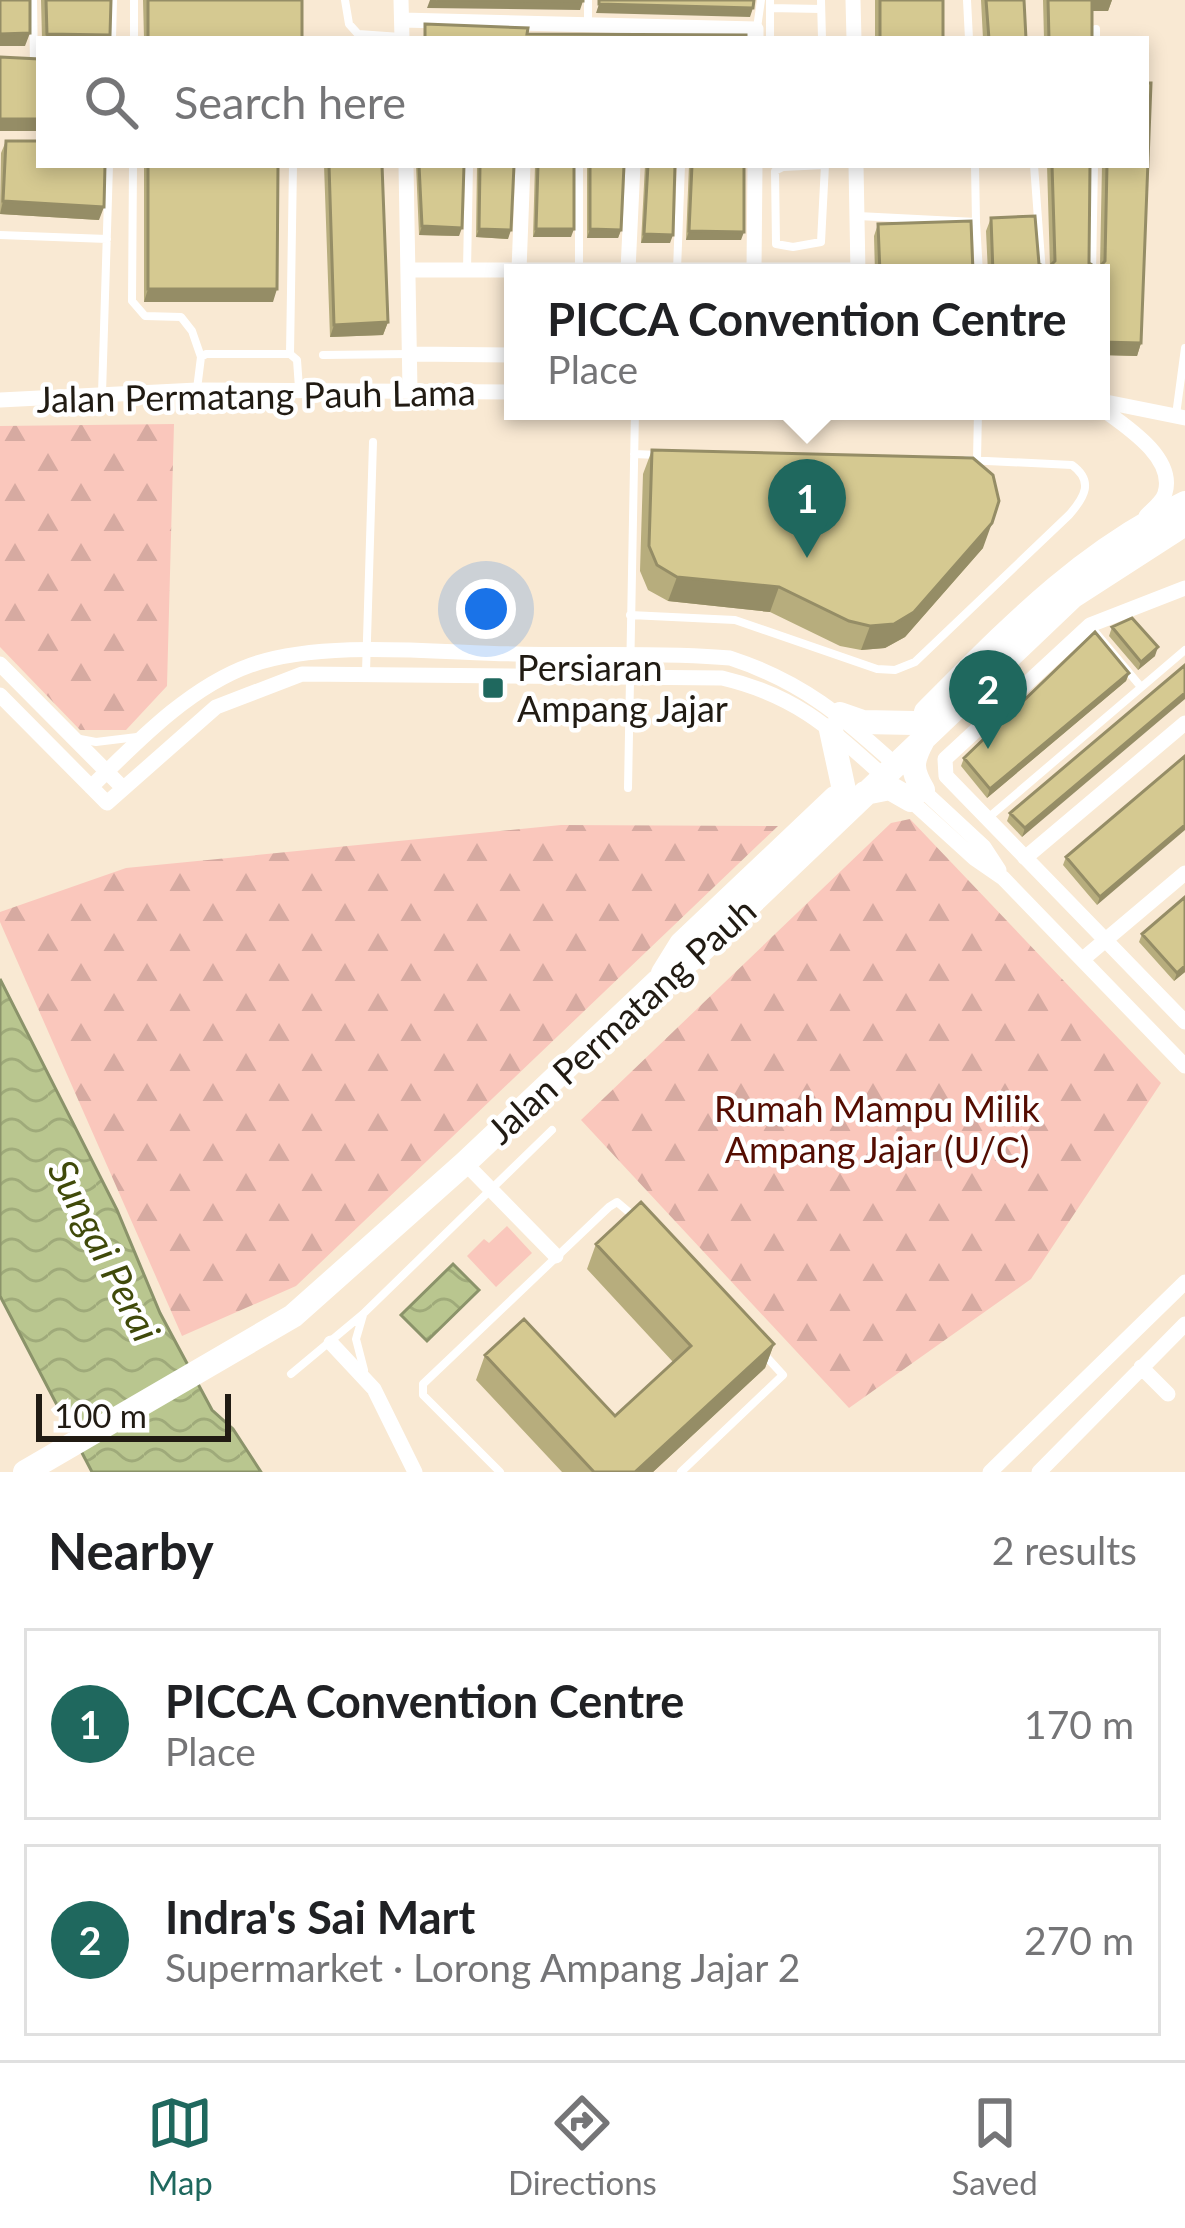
<!DOCTYPE html>
<html lang="en">
<head>
<meta charset="utf-8">
<style>
	:root { --surface:#fff; --page:#f2f2f2; --text:#202124; --muted:#757577; --line:#e0e0e0; --accent:#1f685e }
	body { margin:0; font-family:Lato,sans-serif; background:var(--page); color:var(--text) }
	.scale { position:absolute; left:36px; bottom:30px; width:195px; box-sizing:border-box; padding-left:12px; border:6px solid #211b13; border-top:0; font-size:33px; line-height:42px; white-space:nowrap; color:#211b13; -webkit-text-stroke:9px #fff; paint-order:stroke }
	.you { position:absolute; left:486px; top:609px; width:42px; height:42px; margin:-30px; border:9px solid #fff; border-radius:50%; background:#1a73e8; box-shadow:0 0 0 18px #1a73e833 }
	.badge { display:grid; place-items:center; width:78px; height:78px; border-radius:50%; background:var(--accent); color:#fff; font-size:39px; font-weight:700 }
	.pin { position:absolute; translate:-50% -99px; filter:drop-shadow(0 3px 6px #0008) }
	.pin::after { content:''; position:absolute; top:63px; width:42px; height:36px; background:inherit; clip-path:polygon(0 0,100% 0,50% 100%) }
	.popup { position:absolute; left:504px; top:264px; width:606px; height:156px; box-sizing:border-box; display:grid; place-content:center; border-radius:0px; background:var(--surface); filter:drop-shadow(0 3px 9px #0005); font-size:39px; white-space:nowrap; color:var(--muted) }
	.popup b { font-size:45px; color:var(--text) }
	.popup::after { content:''; position:absolute; left:50%; top:100%; margin-left:-24px; border:24px solid transparent; border-top-color:var(--surface) }
	.list { margin:0; padding:0; list-style:none }
	h2 { display:flex; justify-content:space-between; align-items:center; height:156px; margin:0; padding:0 48px; font-size:51px }
	h2 small { font-size:39px; font-weight:400; color:var(--muted) }
	.list li { display:grid; grid-template-columns:78px 1fr auto; gap:36px; align-items:center; box-sizing:border-box; height:192px; margin:0 24px 24px; padding:0 24px; border:3px solid var(--line); border-radius:0px }
	.list b { display:block; font-size:45px; white-space:nowrap }
	.list p { margin:0; font-size:39px; white-space:nowrap; color:var(--muted) }
	.list em { font-size:39px; font-style:normal; color:var(--muted) }
	.icon { flex:none; width:66px; height:66px; fill:none; stroke:currentColor; stroke-width:2; stroke-linecap:round; stroke-linejoin:round }
	.map { position:relative; flex:none; width:1185px; height:1472px; overflow:hidden }
	.search { position:absolute; background:var(--surface); box-shadow:0 6px 18px #0003; left:36px; right:36px; top:36px; height:132px; display:flex; align-items:center; gap:30px; box-sizing:border-box; padding:0 42px; border-radius:0px; color:var(--muted); font-size:45px }
	.sheet { height:588px; background:var(--surface) }
	nav { display:flex; justify-content:space-around; align-items:center; box-sizing:border-box; height:168px; border-top:3px solid var(--line); background:var(--surface); font-size:33px; color:var(--muted) }
	nav a { display:grid; justify-items:center; gap:6px }
	nav .on { color:var(--accent) }
	.map>svg:first-child { display:block }
	.forest { fill:url(#forest-firs) }
	.green { fill:#fac7bc }
	.water { fill:url(#water-waves); stroke:#8b936a; stroke-width:3 }
	.lines { fill:none; stroke-linecap:round; stroke-linejoin:round }
	.service { stroke:#fff; stroke-width:8 }
	.minor { stroke:#fff; stroke-width:15 }
	.primary { stroke:#fff; stroke-width:24 }
	.wall { fill:#b7ad7d }
	.shaded-wall { fill:#958d66 }
	.building { fill:#d5c991; stroke:#958d66; stroke-width:3 }
	.poi-dot { fill:#1f685e; stroke:#fff; stroke-width:4.5 }
	.labels { text-anchor:middle; dominant-baseline:central; stroke-width:9; stroke-linejoin:round; paint-order:stroke }
	.street-label { font-size:36px; fill:#211b13; stroke:#fff }
	.poi-label { font-size:36px; fill:#211b13; stroke:#fff; text-anchor:start }
	.park-label { font-size:36px; fill:#550d02; stroke:#fff }
	.water-label { font-size:39px; font-style:italic; fill:#404a0a; stroke:#fff }
</style>
</head>
<body>
<div class="map">
<svg width="1185" height="1472" viewBox="0 0 1185 1472">
	<defs>
		<pattern id="forest-firs" width="22" height="20" patternUnits="userSpaceOnUse" patternTransform="scale(3)"><rect width="22" height="20" fill="#fac7bc"/><path d="M5 1l3.5 6h-7zM16 11l3.5 6h-7z" fill="#d6aaa1"/></pattern>
		<pattern id="water-waves" width="16" height="10" patternUnits="userSpaceOnUse" patternTransform="scale(3)"><rect width="16" height="10" fill="#b9c68f"/><path d="M0 5q4-4 8 0t8 0" fill="none" stroke="#9faa7a"/></pattern>
	</defs>
	<rect width="100%" height="100%" fill="#f9e9d3"/>
	<!-- forest -->
	<path class="forest" d="M174 424 167 686 126 730H80L0 647V426Z
		M910 819 1161 1083 1031 1279 849 1408 581 1120 891 823Z
		M561 825 778 826 296 1286 182 1336 0 922V912L126 868Z"/>
	<!-- green -->
	<path class="green" d="M507 1226 532 1253 496 1287 467 1256 484 1239 489 1243Z"/>
	<!-- water -->
	<path class="water" d="M0 979 117 1210 160 1313 212 1410 233 1429 261 1472H92L0 1296Z
		M453 1264 479 1290 427 1341 401 1315Z"/>
	<g class="lines">
		<!-- service -->
		<path class="service" d="M33 0 34 64
			M345 0 349 24 358 34 401 37
			M770 0V39
			M821 0 822 39
			M967 0 969 39
			M770 8 821 9
			M588 22V0
			M757 28 761 0
			M112 39 113 0
			M134 39V0
			M1096 39V29
			M133 165 132 301 145 316 181 317 192 331 201 357
			M825 165 821 242 793 247 776 244 775 171 783 167Z
			M975 165 976 222
			M1034 165 1042 273
			M858 216 976 222 979 273
			M0 235 107 239
			M579 269V165
			M467 270 469 165
			M677 270 681 165
			M1092 273 1094 165
			M290 354 293 165
			M323 355 409 354
			M197 389 201 357 206 354H290L297 360 299 388
			M102 394 109 165
			M1176 415 1185 348
			M634 454 657 455
			M977 460 978 411
			M630 615 735 620 877 669 895 670 915 662 1069 515C1085 497 1094 481 1072 465L966 460
			M1091 627 1141 687
			M366 672 373 442
			M80 739 96 742 137 737
			M628 788 635 411
			M988 818 1185 650
			M363 1315 356 1339 364 1370
			M291 1374 363 1314 552 1130
			M500 1472 423 1395V1384L609 1207 617 1202 637 1219
			M681 1472 783 1375 762 1352"/>
		<!-- minor -->
		<path class="minor" d="M401 0 402 39
			M853 0 854 39
			M402 20 756 29V39
			M406 165 410 390
			M856 165 858 273
			M754 269 755 165
			M408 270H858
			M519 270 523 165
			M628 270 633 165
			M411 354 513 355
			M0 400 197 390 513 392
			M1101 401 1185 418
			M1101 408C1124 425 1176 457 1165 493 1163 501 1153 509 1146 516
			M1185 588 1090 625 945 759 946 776 1185 1022
			M0 664 123 788
			M0 695 107 803 216 707 302 674 722 678C799 696 833 731 890 782
			M916 784 984 847 999 870
			M91 787C137 742 189 687 251 665 324 639 440 653 518 654 588 656 659 652 730 658 803 682 842 716 899 768
			M908 798 974 858 1003 878 1185 1066
			M1025 858 1185 723
			M1083 959 1185 873
			M465 1163 556 1256
			M331 1343 374 1389 415 1472
			M1141 1367 1168 1394
			M990 1472 1185 1282
			M1039 1472 1185 1324"/>
		<!-- primary -->
		<path class="primary" d="M926 712C1008 630 1079 554 1185 503
			M840 714 863 722 914 723
			M831 730 844 790
			M923 740C911 762 911 769 923 790
			M865 793 890 788 911 800
			M663 973 681 944 835 798
			M25 1472 293 1316 465 1163 658 981 695 957 1072 597 1185 524"/>
	</g>
	<!-- wall -->
	<path class="wall" d="M41 0H111L109 39H42Z
		M143 0H302V39H144Z
		M875 0H943V39H875Z
		M981 0H1024L1026 39H983Z
		M1043 0H1112L1108 11H1092V39H1044Z
		M6 141 99 220 0 214 1 153Z
		M144 165H278L273 302H144Z
		M324 165H382L388 322 383 335 330 337Z
		M416 165H464L459 236 419 235Z
		M477 165H514L508 239 476 237Z
		M535 165H574L571 237H533Z
		M587 165H624L621 230 618 238H587Z
		M645 165H675L670 243H641Z
		M689 165H744L741 240H686Z
		M1047 165H1090L1089 263 1098 269 1100 266 1102 165H1146L1141 343 1137 356 1101 355V273H988L986 231 991 218 1039 264 1048 268 1050 267Z
		M878 224 973 273H875L874 236Z
		M652 450 983 548 905 637 885 648 861 650 840 646 770 612 668 601 648 590 640 571 643 474Z
		M1112 627 1155 656 1138 670 1109 636Z
		M1185 665 1022 837 1007 821 1010 813Z
		M1129 673 1126 681 987 798 961 766 964 758Z
		M1185 756 1097 905 1063 865 1066 857Z
		M1185 897V972L1174 981 1139 942 1142 934Z
		M596 1244 774 1344 765 1368 653 1472H562L476 1380 485 1355 615 1416 673 1362 587 1269Z"/>
	<!-- shaded-wall -->
	<path class="shaded-wall" d="M430 0 583 1 580 10 427 8Z
		M1091 0H1112L1108 11H1087Z
		M599 4 753 8 750 17 596 13Z
		M30 33 25 46H0V34Z
		M47 34 110 35 109 39H45Z
		M0 119H39V131H0Z
		M3 201 104 207 99 220 0 214Z
		M422 226 462 228 459 236 419 235Z
		M479 229 511 230 508 239 476 237Z
		M536 229H574L571 237H533Z
		M590 229 621 230 618 238H587Z
		M689 231 744 232 741 240H686Z
		M644 234 673 235 670 243H641Z
		M148 289H277L273 302H144Z
		M388 322 383 335 330 337 334 325Z
		M1101 342 1141 343 1137 356 1101 355Z
		M992 523 983 548 905 637 885 648 861 650 870 626Z
		M677 577 779 587 770 612 668 601Z
		M1158 647 1155 656 1138 670 1141 662Z
		M1129 673 1126 681 987 798 990 789Z
		M1185 693V699L1022 837 1025 828Z
		M1185 825V830L1097 905 1100 897Z
		M1185 966V972L1174 981 1177 973Z
		M774 1344 765 1368 653 1472H635Z"/>
	<!-- building -->
	<path class="building" d="M0 0H30V33L0 34Z
		M46 0H111L110 35 47 34Z
		M148 0H302V39H148Z
		M437 0H583V1Z
		M599 0H754L753 8 599 4Z
		M880 0H943V39H880Z
		M986 0H1024L1026 39H989Z
		M1048 0H1092V39H1049Z
		M425 24 528 28 527 34 746 35V39H425Z
		M0 57 39 59V119H0Z
		M1146 83H1151L1141 343 1101 342V273H993L991 218 1035 216 1039 264 1048 268 1055 261 1052 165H1090L1089 263 1098 269 1105 261 1107 165H1146Z
		M6 141H39V165H105L104 207 3 201Z
		M148 165H278L277 289H148Z
		M329 165H382L388 322 334 325Z
		M419 165H464L462 228 422 226Z
		M480 165H514L511 230 479 229Z
		M538 165H574V229H536Z
		M590 165H624L621 230 590 229Z
		M648 165H675L673 235 644 234Z
		M692 165H744V232L689 231Z
		M971 221 973 273H880L878 224Z
		M652 450 973 458 993 475 999 501 992 523 914 612 894 624 870 626 849 621 779 587 677 577 657 565 649 546Z
		M1132 618 1158 647 1141 662 1112 627Z
		M1095 632 1129 673 990 789 964 758Z
		M1185 665V693L1025 828 1010 813Z
		M1185 756V825L1100 897 1066 857Z
		M1185 897V966L1177 973 1142 934Z
		M641 1202 774 1344 635 1472H594L485 1355 524 1319 615 1416 691 1346 596 1244Z"/>
	<!-- markers -->
	<rect class="poi-dot" x="481" y="676" width="24" height="24" rx="6"/>
	<g class="labels">
		<!-- street labels -->
		<g class="street-label">
			<text transform="translate(256 395) rotate(-1)">Jalan Permatang Pauh Lama</text>
			<text transform="translate(621 1020) rotate(-42)">Jalan Permatang Pauh</text>
		</g>
		<!-- poi labels -->
		<g class="poi-label">
			<text x="517" y="667">Persiaran<tspan x="517" dy="41">Ampang Jajar</tspan></text>
		</g>
		<!-- park labels -->
		<g class="park-label">
			<text x="877" y="1108">Rumah Mampu Milik<tspan x="877" dy="41">Ampang Jajar (U/C)</tspan></text>
		</g>
		<!-- water labels -->
		<g class="water-label">
			<text transform="translate(105 1250) rotate(63)">Sungai Perai</text>
		</g>
	</g>
</svg>
<div class="scale">100 m</div>
<div class="you"></div>
<div class="pin badge" style="left:807px;top:558px">1</div>
<div class="popup"><b>PICCA Convention Centre</b>Place</div>
<div class="pin badge" style="left:988px;top:749px">2</div>
<div class="search"><svg class="icon" aria-label="search" viewBox="0 0 24 24"><circle cx="10" cy="10" r="6"/><path d="M15 15l6 6"/></svg>Search here</div>
</div>
<section class="sheet">
<h2>Nearby<small>2 results</small></h2>
<ul class="list">
<li><span class="badge">1</span><div><b>PICCA Convention Centre</b><p>Place</p></div><em>170 m</em></li>
<li><span class="badge">2</span><div><b>Indra's Sai Mart</b><p>Supermarket · Lorong Ampang Jajar 2</p></div><em>270 m</em></li>
</ul>
</section>
<nav>
<a class="on"><svg class="icon" aria-label="map" viewBox="0 0 24 24"><path d="M3 6l6-2 6 2 6-2v14l-6 2-6-2-6 2zM9 4v14M15 6v14"/></svg>Map</a>
<a><svg class="icon" aria-label="directions" viewBox="0 0 24 24"><path d="M12 3l9 9-9 9-9-9zM9 14v-3h6M13 9l2 2-2 2"/></svg>Directions</a>
<a><svg class="icon" aria-label="saved" viewBox="0 0 24 24"><path d="M7 4h10v16l-5-4-5 4z"/></svg>Saved</a>
</nav>
</body>
</html>
